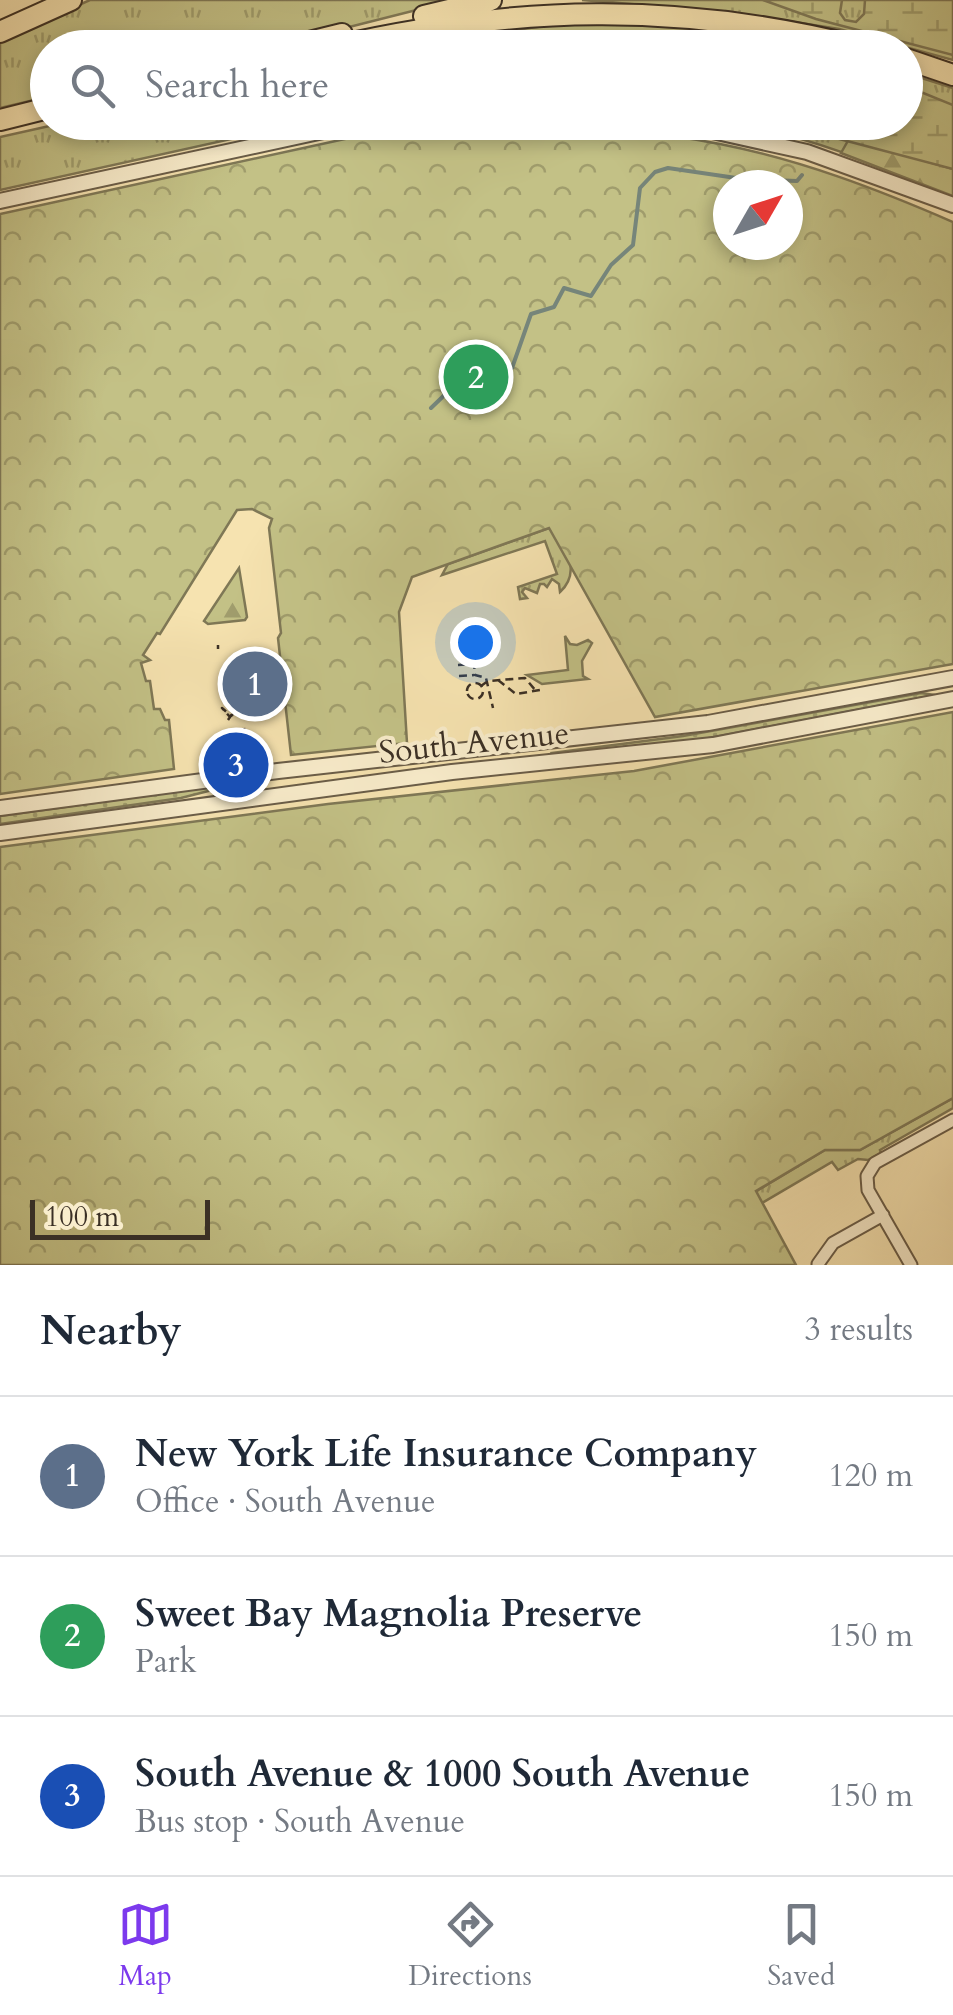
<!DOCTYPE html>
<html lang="en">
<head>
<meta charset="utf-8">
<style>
	:root { --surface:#fff; --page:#f6f6f7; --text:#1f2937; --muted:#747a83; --line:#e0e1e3; --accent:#7c3aed }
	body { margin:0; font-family:Cardo,serif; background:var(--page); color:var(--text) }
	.compass { position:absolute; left:713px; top:170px; width:90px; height:90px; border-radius:50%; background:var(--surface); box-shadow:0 5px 15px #0003; rotate:51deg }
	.scale { position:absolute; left:30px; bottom:25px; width:180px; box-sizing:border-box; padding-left:10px; border:5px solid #3b3025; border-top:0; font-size:28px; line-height:35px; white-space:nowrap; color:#3b3025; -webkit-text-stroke:8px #f9edcc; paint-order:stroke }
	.you { position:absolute; left:475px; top:642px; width:35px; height:35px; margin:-25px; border:8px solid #fff; border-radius:50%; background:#1a73e8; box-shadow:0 0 0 15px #1a73e833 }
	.badge { display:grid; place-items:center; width:65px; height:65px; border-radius:50%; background:var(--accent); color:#fff; font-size:32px; font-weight:700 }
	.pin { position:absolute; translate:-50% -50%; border:5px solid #fff; box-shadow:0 2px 10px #0006 }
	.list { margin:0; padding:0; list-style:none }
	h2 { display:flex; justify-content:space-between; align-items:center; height:130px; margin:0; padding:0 40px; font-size:42px }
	h2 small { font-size:32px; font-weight:400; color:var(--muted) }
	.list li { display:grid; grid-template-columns:65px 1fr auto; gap:30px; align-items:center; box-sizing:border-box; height:160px; padding:0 40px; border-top:2px solid var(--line) }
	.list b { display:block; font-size:38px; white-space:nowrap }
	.list p { margin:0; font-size:32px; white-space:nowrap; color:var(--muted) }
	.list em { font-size:32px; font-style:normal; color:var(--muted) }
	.icon { flex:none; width:55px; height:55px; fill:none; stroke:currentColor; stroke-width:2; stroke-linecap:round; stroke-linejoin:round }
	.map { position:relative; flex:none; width:953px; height:1265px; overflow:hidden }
	.search { position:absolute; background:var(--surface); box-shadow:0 5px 15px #0003; left:30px; right:30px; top:30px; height:110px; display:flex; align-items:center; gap:25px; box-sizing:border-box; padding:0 35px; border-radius:55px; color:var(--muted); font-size:38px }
	.sheet { height:610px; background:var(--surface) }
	nav { display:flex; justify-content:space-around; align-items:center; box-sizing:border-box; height:140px; border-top:2px solid var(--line); background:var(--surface); font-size:28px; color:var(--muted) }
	nav a { display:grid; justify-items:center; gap:5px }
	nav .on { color:var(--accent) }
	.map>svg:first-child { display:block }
	.grass { fill:url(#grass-tufts); stroke:#7f7856; stroke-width:2.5 }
	.forest { fill:url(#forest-firs); stroke:#7f7856; stroke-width:2.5 }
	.wetland { fill:url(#wetland-marsh); stroke:#7f7856; stroke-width:2.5 }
	.park { fill:url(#park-crowns); stroke:#7f7856; stroke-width:2.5; fill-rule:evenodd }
	.garden { fill:url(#garden-dots); stroke:#7f7856; stroke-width:2.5 }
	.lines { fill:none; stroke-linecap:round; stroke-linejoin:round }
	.stream { stroke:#76857a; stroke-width:4 }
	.minor-casing { stroke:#6a5d48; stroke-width:15 }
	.tertiary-casing { stroke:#6a5d48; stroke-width:18 }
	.motorway-casing { stroke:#3b3025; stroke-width:24 }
	.path { stroke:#3b3025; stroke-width:2.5; stroke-dasharray:8 5; stroke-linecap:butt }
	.minor { stroke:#f9edcc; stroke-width:11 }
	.tertiary { stroke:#f9edcc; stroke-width:14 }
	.motorway { stroke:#f6e3b0; stroke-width:20 }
	.labels { text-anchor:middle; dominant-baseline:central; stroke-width:8; stroke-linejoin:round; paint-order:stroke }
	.street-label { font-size:32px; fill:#3b3025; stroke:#f9edcc }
</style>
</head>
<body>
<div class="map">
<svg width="953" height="1265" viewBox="0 0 953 1265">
	<defs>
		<pattern id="grass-tufts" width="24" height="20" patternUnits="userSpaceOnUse" patternTransform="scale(2.5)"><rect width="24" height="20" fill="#c3c186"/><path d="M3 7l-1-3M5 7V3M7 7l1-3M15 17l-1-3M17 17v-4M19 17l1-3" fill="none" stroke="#a09d6d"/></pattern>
		<pattern id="forest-firs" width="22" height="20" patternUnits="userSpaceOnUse" patternTransform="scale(2.5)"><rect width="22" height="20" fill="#c3c186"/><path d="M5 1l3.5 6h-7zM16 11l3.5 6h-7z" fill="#a09d6d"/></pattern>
		<pattern id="wetland-marsh" width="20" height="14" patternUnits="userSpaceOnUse" patternTransform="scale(2.5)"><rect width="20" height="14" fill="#c3c186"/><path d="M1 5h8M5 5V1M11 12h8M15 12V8" fill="none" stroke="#a09d6d"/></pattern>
		<pattern id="park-crowns" width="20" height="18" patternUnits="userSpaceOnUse" patternTransform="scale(2.5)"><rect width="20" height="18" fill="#c3c186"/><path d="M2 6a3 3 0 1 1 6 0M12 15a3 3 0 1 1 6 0" fill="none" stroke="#a09d6d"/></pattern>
		<pattern id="garden-dots" width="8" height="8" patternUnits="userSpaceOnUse" patternTransform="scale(2.5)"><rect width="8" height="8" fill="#c3c186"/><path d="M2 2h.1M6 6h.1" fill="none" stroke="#a09d6d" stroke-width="1.8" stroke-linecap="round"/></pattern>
	</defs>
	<rect width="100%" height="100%" fill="#f6e3b0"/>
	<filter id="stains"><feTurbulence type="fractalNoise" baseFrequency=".002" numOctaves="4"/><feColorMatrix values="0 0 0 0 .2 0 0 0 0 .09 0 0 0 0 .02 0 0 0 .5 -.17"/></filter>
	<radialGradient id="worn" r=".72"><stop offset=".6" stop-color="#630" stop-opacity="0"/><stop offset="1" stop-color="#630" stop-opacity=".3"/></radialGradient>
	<!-- grass -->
	<path class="grass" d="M90 0H456L270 47 48 48 47 97 0 108V40Z
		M582 0H953V60L839 29 729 12Z
		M588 20 700 25 827 48H386Z
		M906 73 953 88V196C881 166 807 135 730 123L906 122Z
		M63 123V122L304 123 0 190V137Z
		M549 528 563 534C568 555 579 575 560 592L559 584 552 579 547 587 544 584H540L537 593 525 588 522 592 527 598 520 599 518 587 557 574 545 541 442 575 448 564Z
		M565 636 570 644 577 645 588 640 592 643 582 661 583 676 588 679 542 684 527 675 568 670Z
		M953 1098V1108L880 1150 881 1153 868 1160 858 1159 838 1170 832 1162 762 1203 755 1192 825 1150H860Z"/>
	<!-- forest -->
	<path class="forest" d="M849 139 953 169V196L841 153Z
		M239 568 247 617 245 620 208 624 204 621Z"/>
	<!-- wetland -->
	<path class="wetland" d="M763 0H842L840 13 845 20 856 22 864 14 865 0H953V55L816 19Z
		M624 37 760 47H589Z
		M906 86 953 105V169L813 132 802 123H819L825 128 834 123 906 122Z"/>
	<!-- park -->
	<path class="park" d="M536 124C598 128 659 132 720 144 801 160 877 189 953 222V664L655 717 549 528 412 577 399 612 407 743 291 755 278 638 281 633 269 528 272 519 252 509 237 510 160 634 157 633 143 655 150 660 141 663 146 681H150L154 709H160L165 720H169L174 769 0 794V214L354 137 433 127ZM728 185H788V245H728Z
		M953 712V1098L860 1150H825L756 1191 796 1265H0V847L328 804 634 771Z"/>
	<!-- garden -->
	<path class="garden" d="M921 693 935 695 683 743 554 756 552 753 683 736Z
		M224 785V787L181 798 0 824V816Z"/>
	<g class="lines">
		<!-- stream -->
		<path class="stream" d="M431 408 459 381 512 368 531 314 554 307 564 288 591 296 611 265 633 245 640 188 655 172 668 168 743 179 797 181 802 175"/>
		<!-- minor casing -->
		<g class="minor-casing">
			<path id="minor" d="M818 1264 833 1243 883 1215
				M911 1265 868 1190 867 1176 875 1163 953 1120"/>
		</g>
		<!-- tertiary casing -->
		<g class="tertiary-casing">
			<path id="tertiary" d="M672 122 807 152 953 205
				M0 201 365 122
				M0 808 278 771 708 723 953 678
				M0 833 452 772 713 745 953 699"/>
		</g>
		<!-- motorway casing -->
		<g class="motorway-casing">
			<path id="motorway" d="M424 16 491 0
				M0 32 71 0
				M285 48 342 34
				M329 48C515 5 678 1 864 48
				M906 59 953 75
				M0 120 48 108"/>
		</g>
		<!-- path -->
		<path class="path" d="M218 645V649
			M458 665 474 664 475 675 486 678 493 708
			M459 676 474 675
			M498 680 516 694 540 690
			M467 691a8 8 0 1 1 16 0a8 8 0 1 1-16 0Z
			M481 686 488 681 525 678 536 691
			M224 701 242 716
			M228 720 230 717 222 708 231 716 236 711
			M244 728 248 761"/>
		<!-- minor -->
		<use href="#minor" class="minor"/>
		<!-- tertiary -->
		<use href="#tertiary" class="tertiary"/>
		<!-- motorway -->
		<use href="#motorway" class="motorway"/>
	</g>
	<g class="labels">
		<!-- street labels -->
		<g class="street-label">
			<text transform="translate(474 743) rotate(-6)">South Avenue</text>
		</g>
	</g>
	<rect width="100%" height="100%" filter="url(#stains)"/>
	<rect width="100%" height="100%" fill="url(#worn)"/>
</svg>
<svg class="compass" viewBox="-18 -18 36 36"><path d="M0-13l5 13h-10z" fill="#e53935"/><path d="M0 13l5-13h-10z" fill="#747a83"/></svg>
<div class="scale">100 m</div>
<div class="you"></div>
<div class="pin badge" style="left:255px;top:684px;background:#5c6f8a">1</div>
<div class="pin badge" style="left:476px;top:377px;background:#2e9e5b">2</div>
<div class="pin badge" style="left:236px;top:765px;background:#1a4fb4">3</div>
<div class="search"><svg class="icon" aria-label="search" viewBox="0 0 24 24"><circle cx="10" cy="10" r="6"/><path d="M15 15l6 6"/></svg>Search here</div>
</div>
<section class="sheet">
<h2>Nearby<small>3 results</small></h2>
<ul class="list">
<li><span class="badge" style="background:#5c6f8a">1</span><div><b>New York Life Insurance Company</b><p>Office · South Avenue</p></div><em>120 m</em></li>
<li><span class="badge" style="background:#2e9e5b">2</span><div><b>Sweet Bay Magnolia Preserve</b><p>Park</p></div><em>150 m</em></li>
<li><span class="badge" style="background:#1a4fb4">3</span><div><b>South Avenue &amp; 1000 South Avenue</b><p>Bus stop · South Avenue</p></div><em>150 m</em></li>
</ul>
</section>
<nav>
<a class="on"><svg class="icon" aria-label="map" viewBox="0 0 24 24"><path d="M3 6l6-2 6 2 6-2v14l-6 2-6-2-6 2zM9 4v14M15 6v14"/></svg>Map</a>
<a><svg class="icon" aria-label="directions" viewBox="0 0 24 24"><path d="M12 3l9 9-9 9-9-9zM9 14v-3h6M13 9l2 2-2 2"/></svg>Directions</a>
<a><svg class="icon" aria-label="saved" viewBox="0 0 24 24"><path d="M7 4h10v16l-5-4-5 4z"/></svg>Saved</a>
</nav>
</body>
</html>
